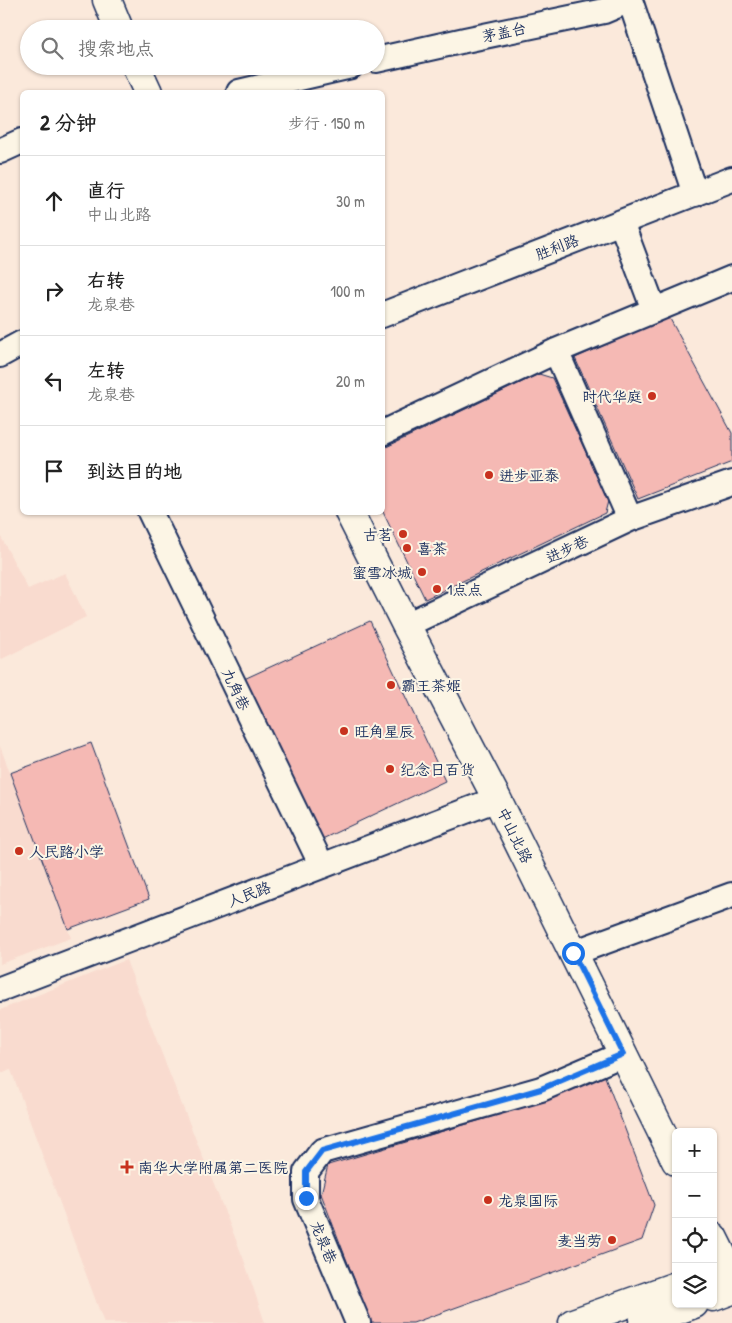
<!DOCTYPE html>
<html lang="zh">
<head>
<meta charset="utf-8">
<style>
	:root { --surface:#fff; --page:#f2f2f2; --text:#222; --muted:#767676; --line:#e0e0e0 }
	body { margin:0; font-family:"Patrick Hand","LXGW WenKai TC",sans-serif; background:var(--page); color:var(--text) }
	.controls { position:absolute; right:15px; bottom:15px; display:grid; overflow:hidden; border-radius:8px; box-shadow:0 1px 4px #0004 }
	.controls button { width:45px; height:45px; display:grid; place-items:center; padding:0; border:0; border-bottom:1px solid var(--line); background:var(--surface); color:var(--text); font:25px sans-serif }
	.stop { position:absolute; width:15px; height:15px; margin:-11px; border:4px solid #1a73e8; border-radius:50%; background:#fff }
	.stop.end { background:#1a73e8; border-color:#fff; box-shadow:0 1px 5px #0008 }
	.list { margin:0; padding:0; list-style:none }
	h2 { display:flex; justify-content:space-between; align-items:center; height:65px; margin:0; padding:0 20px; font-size:21px }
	h2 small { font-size:16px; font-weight:400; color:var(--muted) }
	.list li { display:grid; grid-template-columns:32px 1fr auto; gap:15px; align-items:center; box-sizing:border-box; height:90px; padding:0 20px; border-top:1px solid var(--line) }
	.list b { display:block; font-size:19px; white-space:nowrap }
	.list p { margin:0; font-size:16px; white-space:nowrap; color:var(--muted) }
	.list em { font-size:16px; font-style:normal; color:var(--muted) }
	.icon { flex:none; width:28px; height:28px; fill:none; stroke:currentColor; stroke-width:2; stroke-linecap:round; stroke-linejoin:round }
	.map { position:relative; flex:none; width:732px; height:1323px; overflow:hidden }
	.search { position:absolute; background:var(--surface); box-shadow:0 1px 4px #0004; left:20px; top:20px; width:365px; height:55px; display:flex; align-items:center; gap:12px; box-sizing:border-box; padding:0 18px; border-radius:28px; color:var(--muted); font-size:19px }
	.panel { position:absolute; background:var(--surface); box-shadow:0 1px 4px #0004; left:20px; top:90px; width:365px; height:425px; border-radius:8px }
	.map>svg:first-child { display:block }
	.built { fill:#f9dbcf }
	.building { fill:#f5b9b4; stroke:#1b2f5e }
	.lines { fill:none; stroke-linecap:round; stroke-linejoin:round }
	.minor-casing { stroke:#1b2f5e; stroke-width:28 }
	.major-casing { stroke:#1b2f5e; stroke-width:31 }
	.highway-casing { stroke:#1b2f5e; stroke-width:31 }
	.minor { stroke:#fcf5e5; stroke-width:24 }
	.major { stroke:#fcf5e5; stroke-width:28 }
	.highway { stroke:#fcf5e5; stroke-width:28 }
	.route { stroke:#1a73e8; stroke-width:6 }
	.poi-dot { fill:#c8321e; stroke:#fcf5e5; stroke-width:2 }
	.labels { text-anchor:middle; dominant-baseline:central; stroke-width:4; stroke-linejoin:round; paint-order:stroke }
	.street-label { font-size:15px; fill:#1b2f5e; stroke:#fcf5e5 }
	.poi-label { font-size:15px; fill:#1b2f5e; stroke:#fcf5e5; text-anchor:start }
</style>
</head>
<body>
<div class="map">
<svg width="732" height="1323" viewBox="0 0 732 1323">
	<rect width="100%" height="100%" fill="#fbe9db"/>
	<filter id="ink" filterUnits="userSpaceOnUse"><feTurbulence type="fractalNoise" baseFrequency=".02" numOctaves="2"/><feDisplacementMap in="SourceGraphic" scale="10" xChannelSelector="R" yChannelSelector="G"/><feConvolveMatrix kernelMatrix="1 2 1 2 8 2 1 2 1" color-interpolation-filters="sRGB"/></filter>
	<g filter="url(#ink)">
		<!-- built -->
		<path class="built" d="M0 535 28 589 65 573 86 617 0 660Z
			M0 746 71 938 0 964Z
			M126 960 170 1075 244 1260 265 1323H104L11 1070 0 1073V1010Z"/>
		<!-- building -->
		<path class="building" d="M669 317 732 433V462L638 499 575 358Z
			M539 374 552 378 608 501 605 513 425 599 382 510V449Z
			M370 621 445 781 318 841 242 680Z
			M91 743 149 899 68 929 10 773Z
			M604 1074 654 1205 642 1240 413 1323H371L321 1194 328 1165 545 1101Z"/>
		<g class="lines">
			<!-- minor casing -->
			<g class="minor-casing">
				<path id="minor" d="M630 0 695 194
					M376 60 465 40 604 11 630 0
					M239 92 351 66
					M0 151 22 141
					M621 222 654 310
					M382 315 732 179
					M556 351 630 519
					M0 355 22 343
					M382 433 556 351 732 278
					M150 512 322 866
					M406 625 630 519 732 483
					M573 953 732 895
					M0 989 497 799
					M358 1323 306 1199V1172L322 1151 541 1089 623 1054"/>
			</g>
			<!-- major casing -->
			<g class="major-casing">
				<path id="major" d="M107 0 119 29
					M136 66 148 92
					M349 512 406 625 497 799 676 1161
					M713 1237 732 1275"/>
			</g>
			<!-- highway casing -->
			<g class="highway-casing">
				<path id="highway" d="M713 1273 732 1266
					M713 1297 732 1290
					M573 1323 676 1286
					M643 1323 694 1304"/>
			</g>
			<!-- minor -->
			<use href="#minor" class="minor"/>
			<!-- major -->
			<use href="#major" class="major"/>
			<!-- highway -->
			<use href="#highway" class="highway"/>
		</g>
	</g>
	<g class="lines" filter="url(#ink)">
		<!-- route -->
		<path class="route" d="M306 1198V1172L322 1151 541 1089 623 1054 573 953"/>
	</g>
	<!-- markers -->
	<g class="poi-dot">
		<circle cx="652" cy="396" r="5"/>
		<circle cx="489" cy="475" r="5"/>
		<circle cx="403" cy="534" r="5"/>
		<circle cx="407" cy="548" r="5"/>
		<circle cx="422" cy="572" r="5"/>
		<circle cx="437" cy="589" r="5"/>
		<circle cx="391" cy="685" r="5"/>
		<circle cx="344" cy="731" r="5"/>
		<circle cx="390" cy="769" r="5"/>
		<circle cx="19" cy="851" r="5"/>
		<path d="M124.5 1159.5h5v5h5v5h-5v5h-5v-5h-5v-5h5z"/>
		<circle cx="488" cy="1200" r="5"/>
		<circle cx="612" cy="1240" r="5"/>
	</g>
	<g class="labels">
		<!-- street labels -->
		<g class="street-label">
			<text transform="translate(504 32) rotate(-12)">茅盖台</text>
			<text transform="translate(557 247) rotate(-21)">胜利路</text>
			<text transform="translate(567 549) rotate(-25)">进步巷</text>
			<text transform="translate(236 689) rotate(64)">九角巷</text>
			<text transform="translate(515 835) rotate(64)">中山北路</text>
			<text transform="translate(249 894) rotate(-21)">人民路</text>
			<text transform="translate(324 1242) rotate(67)">龙泉巷</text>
		</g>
		<!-- poi labels -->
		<g class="poi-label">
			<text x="642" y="396" text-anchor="end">时代华庭</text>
			<text x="499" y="475">进步亚泰</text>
			<text x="393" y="534" text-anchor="end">古茗</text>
			<text x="417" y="548">喜茶</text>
			<text x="412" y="572" text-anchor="end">蜜雪冰城</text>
			<text x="447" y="589">1点点</text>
			<text x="401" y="685">霸王茶姬</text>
			<text x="354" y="731">旺角星辰</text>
			<text x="400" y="769">纪念日百货</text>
			<text x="29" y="851">人民路小学</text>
			<text x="138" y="1167">南华大学附属第二医院</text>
			<text x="498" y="1200">龙泉国际</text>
			<text x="602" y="1240" text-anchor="end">麦当劳</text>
		</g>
	</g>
</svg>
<div class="controls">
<button>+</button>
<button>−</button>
<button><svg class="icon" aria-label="locate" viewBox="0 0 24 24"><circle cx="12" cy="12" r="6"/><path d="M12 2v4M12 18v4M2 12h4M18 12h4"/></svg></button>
<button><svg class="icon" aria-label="layers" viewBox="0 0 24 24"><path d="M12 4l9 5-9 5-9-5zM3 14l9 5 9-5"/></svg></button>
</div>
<div class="stop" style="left:573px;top:953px"></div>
<div class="stop end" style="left:306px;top:1198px"></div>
<div class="search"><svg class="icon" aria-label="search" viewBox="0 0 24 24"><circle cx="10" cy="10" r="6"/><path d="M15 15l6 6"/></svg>搜索地点</div>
<section class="panel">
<h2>2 分钟<small>步行 · 150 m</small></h2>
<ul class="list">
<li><svg class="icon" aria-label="ahead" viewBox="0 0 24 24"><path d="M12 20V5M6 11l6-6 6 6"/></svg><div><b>直行</b><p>中山北路</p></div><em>30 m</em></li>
<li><svg class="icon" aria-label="right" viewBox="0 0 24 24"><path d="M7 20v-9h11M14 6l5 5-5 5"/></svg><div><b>右转</b><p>龙泉巷</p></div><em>100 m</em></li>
<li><svg class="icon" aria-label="left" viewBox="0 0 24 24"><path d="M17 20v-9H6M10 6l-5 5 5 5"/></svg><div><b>左转</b><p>龙泉巷</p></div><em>20 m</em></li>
<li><svg class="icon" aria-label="arrive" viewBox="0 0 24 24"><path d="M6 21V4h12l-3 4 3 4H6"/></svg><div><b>到达目的地</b></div></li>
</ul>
</section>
</div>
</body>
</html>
